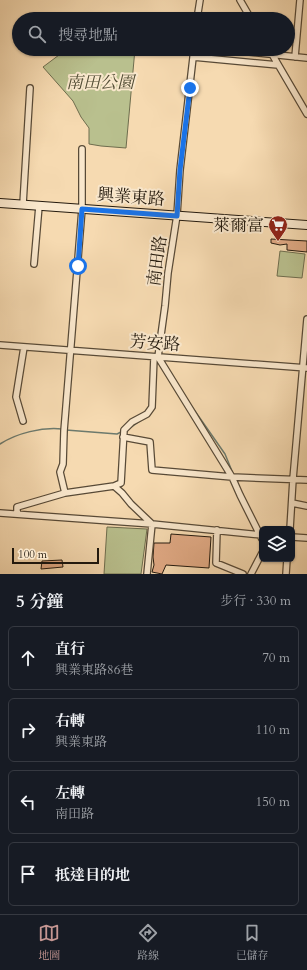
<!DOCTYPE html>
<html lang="zh-TW">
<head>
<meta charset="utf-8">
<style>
	:root { --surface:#171b24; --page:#20242c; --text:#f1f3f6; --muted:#9ea1a6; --line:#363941; --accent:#c59692 }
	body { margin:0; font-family:Cardo,"Noto Serif TC",serif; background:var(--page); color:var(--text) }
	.controls { position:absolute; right:12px; bottom:12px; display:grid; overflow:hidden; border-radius:6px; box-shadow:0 1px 3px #0004 }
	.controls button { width:36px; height:36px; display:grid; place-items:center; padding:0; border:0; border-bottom:1px solid var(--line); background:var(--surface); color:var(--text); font:20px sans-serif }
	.scale { position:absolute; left:12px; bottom:10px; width:87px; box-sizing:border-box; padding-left:4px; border:2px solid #241a0e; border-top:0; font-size:11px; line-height:14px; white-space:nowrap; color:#241a0e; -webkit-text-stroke:3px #f9e7cc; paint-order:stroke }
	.stop { position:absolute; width:12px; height:12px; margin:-9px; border:3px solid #1a73e8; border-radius:50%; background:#fff }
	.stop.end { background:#1a73e8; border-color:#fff; box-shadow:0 1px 4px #0008 }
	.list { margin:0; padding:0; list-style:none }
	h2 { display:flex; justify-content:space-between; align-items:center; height:52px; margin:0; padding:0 16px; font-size:17px }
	h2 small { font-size:13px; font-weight:400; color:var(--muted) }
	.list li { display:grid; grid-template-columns:26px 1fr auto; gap:12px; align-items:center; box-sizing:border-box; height:64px; margin:0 8px 8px; padding:0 8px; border:1px solid var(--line); border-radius:6px }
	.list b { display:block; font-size:15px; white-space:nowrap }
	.list p { margin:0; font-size:13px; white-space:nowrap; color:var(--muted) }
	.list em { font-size:13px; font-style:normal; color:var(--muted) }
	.icon { flex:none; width:22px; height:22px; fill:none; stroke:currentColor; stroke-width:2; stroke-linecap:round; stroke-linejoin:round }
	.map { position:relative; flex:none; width:307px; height:574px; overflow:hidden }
	.search { position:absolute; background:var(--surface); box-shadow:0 1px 3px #0004; left:12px; right:12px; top:12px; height:44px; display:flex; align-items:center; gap:10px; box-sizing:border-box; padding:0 14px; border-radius:22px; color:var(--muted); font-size:15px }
	.sheet { height:340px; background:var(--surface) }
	nav { display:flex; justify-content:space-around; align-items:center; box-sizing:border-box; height:56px; border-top:1px solid var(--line); background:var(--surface); font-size:11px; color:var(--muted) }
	nav a { display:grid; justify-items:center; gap:2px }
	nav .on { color:var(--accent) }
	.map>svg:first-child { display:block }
	.green { fill:#b9c08e; stroke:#6e6d4e }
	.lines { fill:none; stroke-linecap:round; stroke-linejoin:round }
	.stream { stroke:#6d7a6d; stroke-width:1.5 }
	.building { fill:#e0a984; stroke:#241a0e }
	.street-casing { stroke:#584a37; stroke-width:8 }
	.secondary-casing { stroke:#241a0e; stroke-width:10 }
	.street { stroke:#f9e7cc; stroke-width:5.5 }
	.secondary { stroke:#f9e7cc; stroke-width:8 }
	.route { stroke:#1a73e8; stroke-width:5 }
	.labels { text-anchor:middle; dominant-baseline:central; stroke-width:4; stroke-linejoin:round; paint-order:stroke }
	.park-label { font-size:17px; font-style:italic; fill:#514c34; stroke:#f9e7cc }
	.street-label { font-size:17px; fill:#241a0e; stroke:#f9e7cc }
	.poi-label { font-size:17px; fill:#241a0e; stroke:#f9e7cc; text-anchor:end }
</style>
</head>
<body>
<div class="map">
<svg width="307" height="574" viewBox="0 0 307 574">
	<rect width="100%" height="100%" fill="#f6dab1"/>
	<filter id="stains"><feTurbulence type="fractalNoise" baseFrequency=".005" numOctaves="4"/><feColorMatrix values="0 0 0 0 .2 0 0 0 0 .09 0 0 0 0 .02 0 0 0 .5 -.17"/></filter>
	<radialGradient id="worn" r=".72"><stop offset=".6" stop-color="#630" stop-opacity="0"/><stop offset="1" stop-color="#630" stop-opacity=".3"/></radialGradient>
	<!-- green -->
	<path class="green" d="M67 49H135L126 148 101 146 89 144V128L81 117 73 101 43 67Z
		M280 251 305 254 302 278 277 276Z
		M107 527 147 529 141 574H104Z"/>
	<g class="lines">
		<!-- stream -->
		<path class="stream" d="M190 404 225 454 234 476
			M130 428 140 421
			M66 430 117 434 121 432
			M0 444C17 433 42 427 62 429"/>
	</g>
	<!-- building -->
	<path class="building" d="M271 239 307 241V252L287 250V244L280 245 271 243Z
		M171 534 211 537 209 568 166 565 162 574 152 572 154 565 153 557 154 543H170Z
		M62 560 63 567 41 569 42 561Z"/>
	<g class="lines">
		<!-- street casing -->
		<g class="street-casing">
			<path id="street" d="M240 0 251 19
				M197 19 200 0
				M194 49 180 170 177 215 168 273 165 306 158 357 232 477 240 495 262 539
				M221 49 307 58
				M269 49 307 114
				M193 57 278 65
				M295 57 300 0
				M23 204 30 88
				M34 264 39 206
				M0 345 307 368
				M23 421 16 397 24 347
				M123 437 150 442 152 470 232 477 307 480
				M65 493 60 472 63 464 64 431 82 209V149
				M292 503 307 506
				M0 513 152 524 262 535
				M17 514V507L65 493 114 486
				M290 529 293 479 307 319
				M217 530 216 563 243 574
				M292 537 307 538
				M147 574 152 524 131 504 122 493 114 486 121 483 124 430 132 422 147 414 152 407 154 357
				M251 574 262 553
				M286 574 287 559"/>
		</g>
		<!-- secondary casing -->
		<g class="secondary-casing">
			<path id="secondary" d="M0 203 307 225"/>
		</g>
		<!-- street -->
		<use href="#street" class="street"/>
		<!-- secondary -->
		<use href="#secondary" class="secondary"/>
	</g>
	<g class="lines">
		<!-- route -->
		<path class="route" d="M78 266 82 209 177 216 180 170 190 88"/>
	</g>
	<!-- icons -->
	<defs>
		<g id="supermarket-pin" transform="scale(1)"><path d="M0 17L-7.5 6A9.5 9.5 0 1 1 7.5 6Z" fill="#8f2418" stroke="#f9e7cc"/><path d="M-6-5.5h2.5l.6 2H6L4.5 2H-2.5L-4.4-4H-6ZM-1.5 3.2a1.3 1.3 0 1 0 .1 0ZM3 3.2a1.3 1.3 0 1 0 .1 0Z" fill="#fff"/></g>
	</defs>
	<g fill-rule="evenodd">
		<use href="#supermarket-pin" x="278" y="225"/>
	</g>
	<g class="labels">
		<!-- park labels -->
		<g class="park-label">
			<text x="100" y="82">南田公園</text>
		</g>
		<!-- street labels -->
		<g class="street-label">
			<text transform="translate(131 197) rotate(4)">興業東路</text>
			<text transform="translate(157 261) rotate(-82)">南田路</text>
			<text transform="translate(155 343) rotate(4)">芳安路</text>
		</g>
		<!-- poi labels -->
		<g class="poi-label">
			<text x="264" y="225">萊爾富</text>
		</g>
	</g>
	<rect width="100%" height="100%" filter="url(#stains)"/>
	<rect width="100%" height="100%" fill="url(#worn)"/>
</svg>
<div class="controls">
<button><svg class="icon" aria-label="layers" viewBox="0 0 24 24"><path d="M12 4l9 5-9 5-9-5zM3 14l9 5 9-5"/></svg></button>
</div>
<div class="scale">100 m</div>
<div class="stop" style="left:78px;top:266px"></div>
<div class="stop end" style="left:190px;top:88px"></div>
<div class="search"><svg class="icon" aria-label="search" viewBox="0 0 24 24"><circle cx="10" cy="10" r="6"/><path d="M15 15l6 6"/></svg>搜尋地點</div>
</div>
<section class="sheet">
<h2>5 分鐘<small>步行 · 330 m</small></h2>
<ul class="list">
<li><svg class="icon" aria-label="ahead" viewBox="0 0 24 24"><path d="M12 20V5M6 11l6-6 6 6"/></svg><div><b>直行</b><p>興業東路86巷</p></div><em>70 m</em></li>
<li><svg class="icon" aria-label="right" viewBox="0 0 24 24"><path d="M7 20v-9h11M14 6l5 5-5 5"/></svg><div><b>右轉</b><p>興業東路</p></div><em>110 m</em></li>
<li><svg class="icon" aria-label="left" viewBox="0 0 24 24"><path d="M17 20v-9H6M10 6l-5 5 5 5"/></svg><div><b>左轉</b><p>南田路</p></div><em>150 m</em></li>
<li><svg class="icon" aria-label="arrive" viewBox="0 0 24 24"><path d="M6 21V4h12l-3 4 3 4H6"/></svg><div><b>抵達目的地</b></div></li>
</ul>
</section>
<nav>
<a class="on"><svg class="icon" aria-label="map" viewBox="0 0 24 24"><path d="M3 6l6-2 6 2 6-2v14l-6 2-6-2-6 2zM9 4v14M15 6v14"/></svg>地圖</a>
<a><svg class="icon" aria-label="directions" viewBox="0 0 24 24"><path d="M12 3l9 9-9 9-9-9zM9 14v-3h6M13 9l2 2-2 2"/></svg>路線</a>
<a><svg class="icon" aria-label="saved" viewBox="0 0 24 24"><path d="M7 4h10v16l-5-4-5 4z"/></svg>已儲存</a>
</nav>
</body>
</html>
